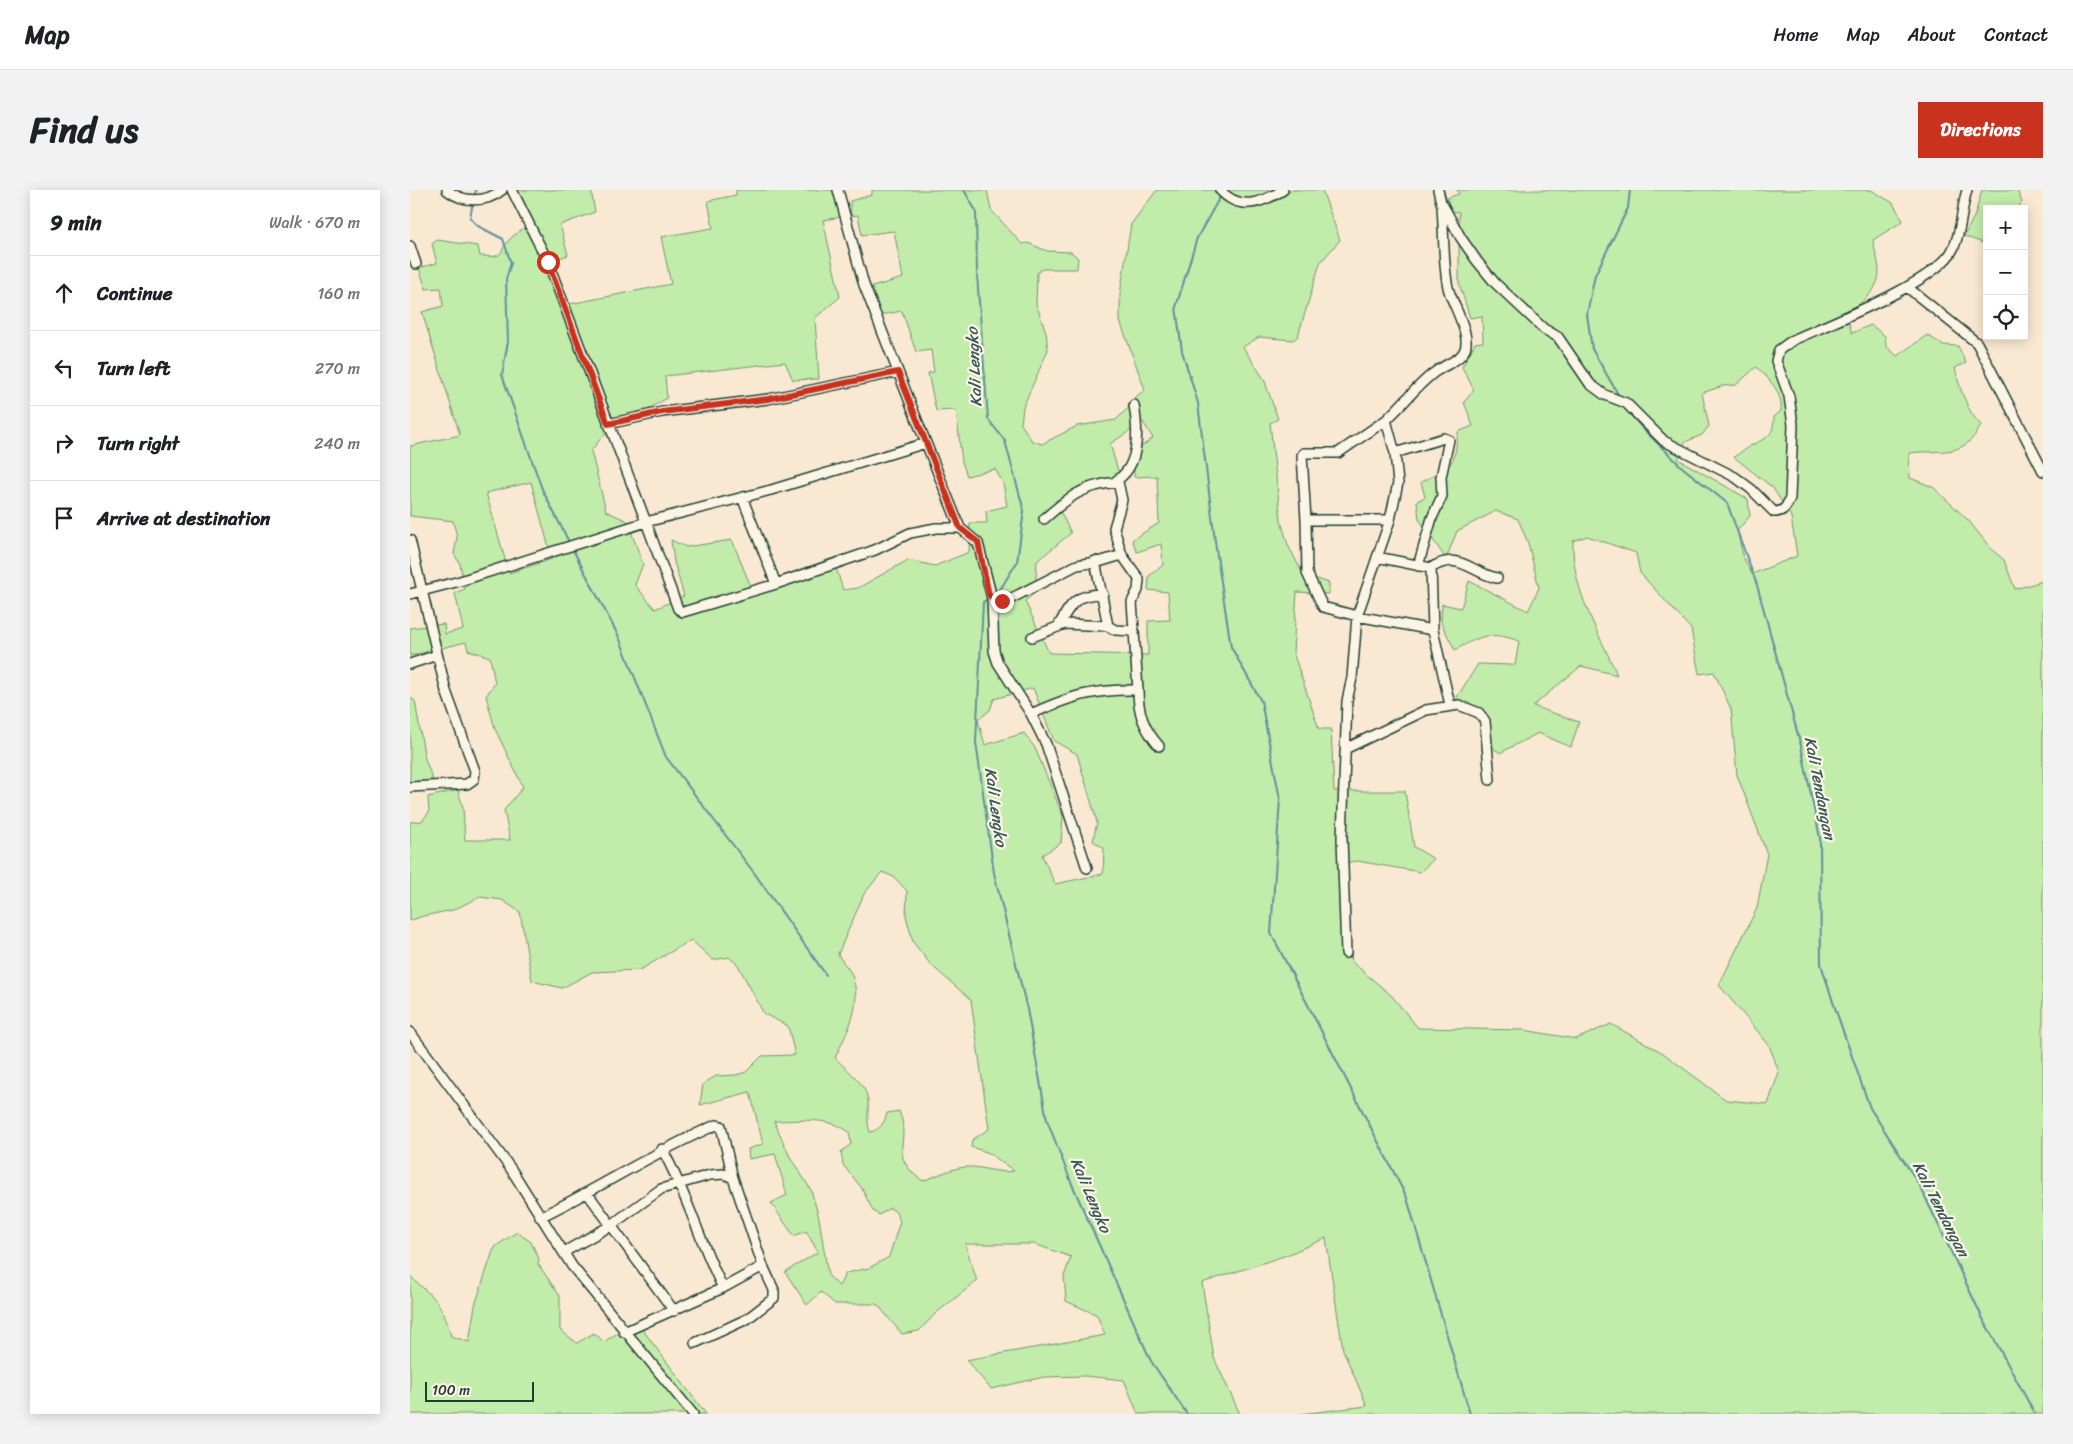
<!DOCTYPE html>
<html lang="en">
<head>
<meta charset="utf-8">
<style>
	:root { --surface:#fff; --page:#f2f2f2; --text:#202124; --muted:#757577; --line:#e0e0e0; --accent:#c8321e }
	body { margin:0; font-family:Sriracha,sans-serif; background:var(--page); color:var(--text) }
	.controls { position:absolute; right:15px; top:15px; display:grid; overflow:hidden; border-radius:0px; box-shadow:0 2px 12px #0003 }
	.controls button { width:45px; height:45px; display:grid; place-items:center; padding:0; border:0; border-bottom:1px solid var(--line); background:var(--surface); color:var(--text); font:25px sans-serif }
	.scale { position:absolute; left:15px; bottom:12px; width:109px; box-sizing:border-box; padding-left:5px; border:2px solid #1f3d34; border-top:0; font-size:14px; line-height:18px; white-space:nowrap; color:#1f3d34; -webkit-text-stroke:4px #fcf5e5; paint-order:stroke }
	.stop { position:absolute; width:15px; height:15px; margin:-11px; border:4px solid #c8321e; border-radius:50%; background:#fff }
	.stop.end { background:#c8321e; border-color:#fff; box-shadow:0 1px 5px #0008 }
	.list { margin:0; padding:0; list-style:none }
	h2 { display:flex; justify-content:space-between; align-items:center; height:65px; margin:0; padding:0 20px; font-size:21px }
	h2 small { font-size:16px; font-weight:400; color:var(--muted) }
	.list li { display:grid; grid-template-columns:32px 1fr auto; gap:15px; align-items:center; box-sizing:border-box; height:75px; padding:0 20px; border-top:1px solid var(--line) }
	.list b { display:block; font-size:19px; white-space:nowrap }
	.list em { font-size:16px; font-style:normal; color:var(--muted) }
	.icon { flex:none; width:28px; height:28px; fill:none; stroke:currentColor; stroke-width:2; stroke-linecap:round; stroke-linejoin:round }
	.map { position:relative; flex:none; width:1633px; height:1224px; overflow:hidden; border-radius:0px }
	header { display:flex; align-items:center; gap:30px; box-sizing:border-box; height:70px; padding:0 25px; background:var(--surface); border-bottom:1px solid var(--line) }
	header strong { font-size:24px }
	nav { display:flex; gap:28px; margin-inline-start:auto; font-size:18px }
	.intro { display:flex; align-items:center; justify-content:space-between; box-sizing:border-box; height:120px; padding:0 30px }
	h1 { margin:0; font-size:35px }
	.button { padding:12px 22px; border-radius:0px; background:var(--accent); color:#fff; font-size:18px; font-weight:700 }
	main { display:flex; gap:30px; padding:0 30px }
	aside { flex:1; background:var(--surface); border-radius:0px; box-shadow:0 2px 12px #0003 }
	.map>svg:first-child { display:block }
	.green { fill:#c2eca9; stroke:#70946e; fill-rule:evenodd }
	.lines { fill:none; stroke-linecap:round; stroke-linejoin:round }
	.stream { stroke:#608fa2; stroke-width:2 }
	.minor-casing { stroke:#1f3d34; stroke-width:12 }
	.minor { stroke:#fcf5e5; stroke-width:9 }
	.route { stroke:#c8321e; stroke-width:6 }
	.labels { text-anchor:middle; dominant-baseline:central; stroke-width:4.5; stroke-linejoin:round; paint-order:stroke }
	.water-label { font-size:16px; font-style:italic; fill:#355859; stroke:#fcf5e5 }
</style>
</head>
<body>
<header>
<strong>Map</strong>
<nav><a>Home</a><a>Map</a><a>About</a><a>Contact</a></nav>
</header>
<div class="intro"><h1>Find us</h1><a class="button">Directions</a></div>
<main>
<aside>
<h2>9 min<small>Walk · 670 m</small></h2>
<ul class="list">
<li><svg class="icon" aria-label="ahead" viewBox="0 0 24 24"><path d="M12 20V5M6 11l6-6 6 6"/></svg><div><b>Continue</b></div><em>160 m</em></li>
<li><svg class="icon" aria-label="left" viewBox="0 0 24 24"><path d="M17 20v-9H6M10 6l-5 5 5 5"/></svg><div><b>Turn left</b></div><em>270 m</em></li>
<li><svg class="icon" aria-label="right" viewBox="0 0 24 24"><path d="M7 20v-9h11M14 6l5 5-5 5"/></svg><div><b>Turn right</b></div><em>240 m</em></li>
<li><svg class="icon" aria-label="arrive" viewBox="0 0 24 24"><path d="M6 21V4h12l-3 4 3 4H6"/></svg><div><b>Arrive at destination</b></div></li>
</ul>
</aside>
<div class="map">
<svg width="1633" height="1224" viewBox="0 0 1633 1224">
	<rect width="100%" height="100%" fill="#fae9d2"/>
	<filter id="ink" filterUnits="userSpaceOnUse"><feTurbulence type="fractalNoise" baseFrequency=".02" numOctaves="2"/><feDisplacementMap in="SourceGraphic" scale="10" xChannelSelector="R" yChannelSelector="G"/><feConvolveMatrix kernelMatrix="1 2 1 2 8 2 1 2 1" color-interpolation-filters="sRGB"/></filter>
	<g filter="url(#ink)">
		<!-- green -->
		<path class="green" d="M95 0H181L185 22 150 35 158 65 133 74 150 116 261 94 251 47 303 38 298 11 326 5V0H423L431 27 413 30 430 107 405 128 409 189 383 190 375 172 255 186 257 208 192 247 181 261 196 321 224 334 222 344 233 374 225 395 245 419 274 406 264 372 261 350 276 357 322 350 341 397 423 368 433 400 448 398 498 370 525 376 559 362 560 333H577L576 321 597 316 593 293 585 279 557 286 552 272 546 220 526 221 518 183 524 182 521 160 506 162 492 121 471 125 462 97 493 88 484 41 452 45 448 25 441 26 440 11 462 5V0H577L581 20 612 54 618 53 637 61 661 62 668 68 667 79H632L627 83 626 114 636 142 638 160 613 217 611 234 622 251 632 254 667 236 706 230 719 217 724 208 735 200 710 131V104L721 34 747 0H912L930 50 910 73 888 146 883 150 849 147 833 157 854 189 868 229 860 233 871 331 878 355 893 384 919 393V404L887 402 883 462 909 539H921L924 601H995L1004 657 1024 669 1010 682 947 671 932 673 942 772 982 806 1008 838 1114 840 1166 849 1201 834 1253 863 1316 910 1358 914 1369 882 1359 855 1309 795 1347 718 1357 664 1327 585 1321 519 1304 482 1289 484 1281 439 1230 383 1226 363 1177 346 1163 351C1161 399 1189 442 1207 485L1171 476 1123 516 1169 532 1161 557 1128 543 1090 563 1074 551 1068 527 1044 512 1068 474 1105 475 1109 451C1080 441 1072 445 1045 460L1031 433 1032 414 1051 418 1059 391 1118 421 1129 398 1118 353 1108 329 1086 321 1047 341 1036 369 1009 329 1007 311 1015 307 1011 292C1042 276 1044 278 1048 242L1063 236 1054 212 1064 200 1052 177 1065 153 1073 152 1072 126 1060 128 1049 93V22L1041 21 1037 8 1049 4 1047 0H1461L1483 13 1493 31 1463 50C1464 60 1469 72 1469 81 1469 101 1451 114 1436 123L1442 143 1461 135 1475 146 1476 156 1487 166 1517 145 1533 155 1548 156 1556 173 1545 178C1549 196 1557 222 1571 235 1554 269 1532 259 1499 263L1500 288 1523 297 1558 330 1582 360 1594 370 1605 399 1633 391V1224H890L957 1216 933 1160 916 1048 877 1065 792 1093 804 1168 830 1224H728L714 1190 675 1186 634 1187 581 1199 556 1170 695 1145 687 1125 656 1111 654 1086 661 1067 624 1054H555L567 1091 526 1123 509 1141 492 1144 467 1114H425L411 1102 397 1115 375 1082 408 1062 396 1041 384 1046 361 1013 377 1005 365 964 339 969 338 959 353 954 340 902 290 915 293 894 306 886 326 885 336 882 352 866 385 865 378 836 354 824 328 775 319 767 303 770 281 750 230 780 182 782 152 798 122 791 110 722 92 710 70 707 43 720 13 726 0 731V632L12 631 19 622 18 607 48 600 53 618 55 650H100L94 620 113 597 85 539 76 506 85 493 80 467 58 460 56 452 0 466V438L34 434 35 444 53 439 45 403 55 399 50 374 44 364 47 347 43 331 0 326V256L50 245 12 122 33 116 31 98 16 99 9 78 27 73 22 54 27 50 68 56 70 66C75 66 82 67 86 66 93 64 92 58 96 54 110 34 129 41 112 8L103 11ZM1346 177C1359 188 1373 203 1371 221L1364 227C1363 245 1360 246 1344 254 1337 257 1330 263 1324 267L1363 298 1381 327 1387 366 1342 384 1334 369 1327 341 1340 326 1338 309 1268 269 1275 252 1292 245 1299 236 1292 203 1313 196 1326 195ZM733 232 743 248 724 262V287L747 286 749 333 722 350 727 362 751 354 753 375 739 386 738 400 758 402 760 430 738 431V465L639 463 615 411 625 403 627 371 661 343 645 311 679 292 710 287 700 254ZM121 292 142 369 99 383 76 303ZM623 498 644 551 667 564 687 632 683 651 694 658 693 684 645 694 632 665 651 653 653 626 625 558 614 543 575 555 568 530 580 520 584 509ZM472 682 484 687 497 701 496 726 503 752 521 775 561 810 579 939 562 950 561 957 579 963 604 981C588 984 572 976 556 977 542 978 526 986 513 991 476 966 502 951 489 921L477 923C475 932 470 940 460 942 456 930 459 922 458 911 456 893 437 880 425 868 438 839 454 815 441 783 437 776 431 771 428 764L454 704ZM364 931C388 931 419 926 439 942L441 954 431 962 433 975 451 997 463 1021 469 1025 480 1018 486 1022 490 1031 479 1067 459 1078 436 1083 429 1096 418 1085 409 1028 401 1000 380 967Z
			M1572 0H1607L1612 12 1607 19H1577V107L1573 106 1576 54 1554 46 1565 25Z
			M0 507 5 511 15 569 23 590 0 592Z
			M107 1042 121 1052 129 1069 128 1074 150 1106V1140L167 1153 184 1143 194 1152 226 1131 296 1224H0V1086C26 1111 31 1109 41 1146L59 1152 65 1115 83 1061 86 1056Z"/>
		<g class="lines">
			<!-- stream -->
			<path class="stream" d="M554 0 566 21 567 85 578 229 595 251 614 321 607 372 591 398 583 404
				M811 5 787 48 766 117 772 161 788 213 806 359 821 457 851 511 870 609 861 743 997 1008 1060 1224
				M64 7 66 0
				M63 12 60 28 68 36 93 49 101 73 96 89 98 151 92 185 132 299 160 354
				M1209 206 1182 159 1177 124 1185 85 1218 18 1220 0
				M1216 219 1233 239 1272 277 1317 313 1347 395 1391 556 1410 648 1411 774 1424 815 1460 918 1510 996 1572 1127 1625 1224
				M162 358 209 447 256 567 345 684 416 785
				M580 407 573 412 566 552 584 683 617 819 637 930 661 992 741 1171 777 1224"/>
			<!-- minor casing -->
			<g class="minor-casing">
				<path id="minor" d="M37 0C53 13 76 13 92 0
					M102 0 138 72 236 332 361 300 516 253 550 338 568 353 582 408 588 411 600 409 667 375 692 371 712 365 729 389 728 400 722 412 724 441 705 440 698 436 655 434 622 447
					M428 0 454 95 516 253
					M810 0C829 21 850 14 873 0
					M1028 0 1031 12 1051 48 1067 71 1085 93 1134 139 1148 147 1180 194 1195 205 1216 213 1254 251 1325 287 1341 299 1364 322C1374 322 1377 316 1380 308L1383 235 1379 206 1366 171 1369 160 1383 150C1418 134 1528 92 1543 59 1552 41 1551 19 1557 0
					M0 56 6 74
					M1497 97 1567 153 1633 281
					M976 230 928 263H894L892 265 896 330H980
					M198 234 252 222 358 209 488 182
					M985 263 1034 248 1039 250 1031 287 1032 306 1022 328 1008 376
					M708 292 707 290C731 275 728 239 724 215
					M332 307 366 394
					M634 329C659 307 673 295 708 292L712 310 704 338 712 365
					M896 330 897 383 913 417 947 426 1023 440
					M0 350 36 501 65 581 64 589 57 594 0 597
					M967 367 1021 378 1023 440 1040 515
					M685 371 698 436
					M1021 378C1049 360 1061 383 1087 388
					M0 404 50 391 236 332 268 419 273 422 366 394 465 360 500 343 526 338H550
					M582 408 584 461 588 473 621 524 636 554 677 678
					M649 435C661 413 666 404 693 404
					M0 474 27 465
					M728 500C728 523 734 539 749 556
					M621 524C661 506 683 499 728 500L724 441
					M937 558 1016 520 1049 515 1069 523 1075 531 1080 590
					M936 763 932 648 937 511 942 488 947 426 980 330 988 293 985 263 976 230C993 215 1010 191 1028 180 1035 175 1049 170 1053 163 1064 149 1043 115 1039 101 1033 83 1034 39 1032 17
					M0 842 101 979 162 1076 283 1224
					M178 1004 264 1121
					M130 1027C190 998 245 961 306 935L311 936 323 988
					M154 1062 200 1036 251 999 300 985 314 984 323 988 353 1076 364 1100V1108L337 1129 285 1153
					M313 1098 353 1076
					M214 1142 313 1098C290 1053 277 1003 252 959"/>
			</g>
			<!-- minor -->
			<use href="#minor" class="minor"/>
		</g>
	</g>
	<g class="lines" filter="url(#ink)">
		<!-- route -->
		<path class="route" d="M138 72 198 234 252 222 358 209 488 182 550 338 568 352 579 405 582 408 592 411"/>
	</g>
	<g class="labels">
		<!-- water labels -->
		<g class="water-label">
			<text transform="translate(564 177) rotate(-93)">Kali Lengko</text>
			<text transform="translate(1410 598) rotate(79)">Kali Tendangan</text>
			<text transform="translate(586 617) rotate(82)">Kali Lengko</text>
			<text transform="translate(681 1005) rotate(67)">Kali Lengko</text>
			<text transform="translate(1531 1019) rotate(63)">Kali Tendangan</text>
		</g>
	</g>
</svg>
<div class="controls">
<button>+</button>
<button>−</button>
<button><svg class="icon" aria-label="locate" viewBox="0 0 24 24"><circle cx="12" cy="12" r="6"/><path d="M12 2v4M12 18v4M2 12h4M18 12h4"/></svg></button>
</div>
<div class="scale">100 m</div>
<div class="stop" style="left:138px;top:72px"></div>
<div class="stop end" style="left:592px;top:411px"></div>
</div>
</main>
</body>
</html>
